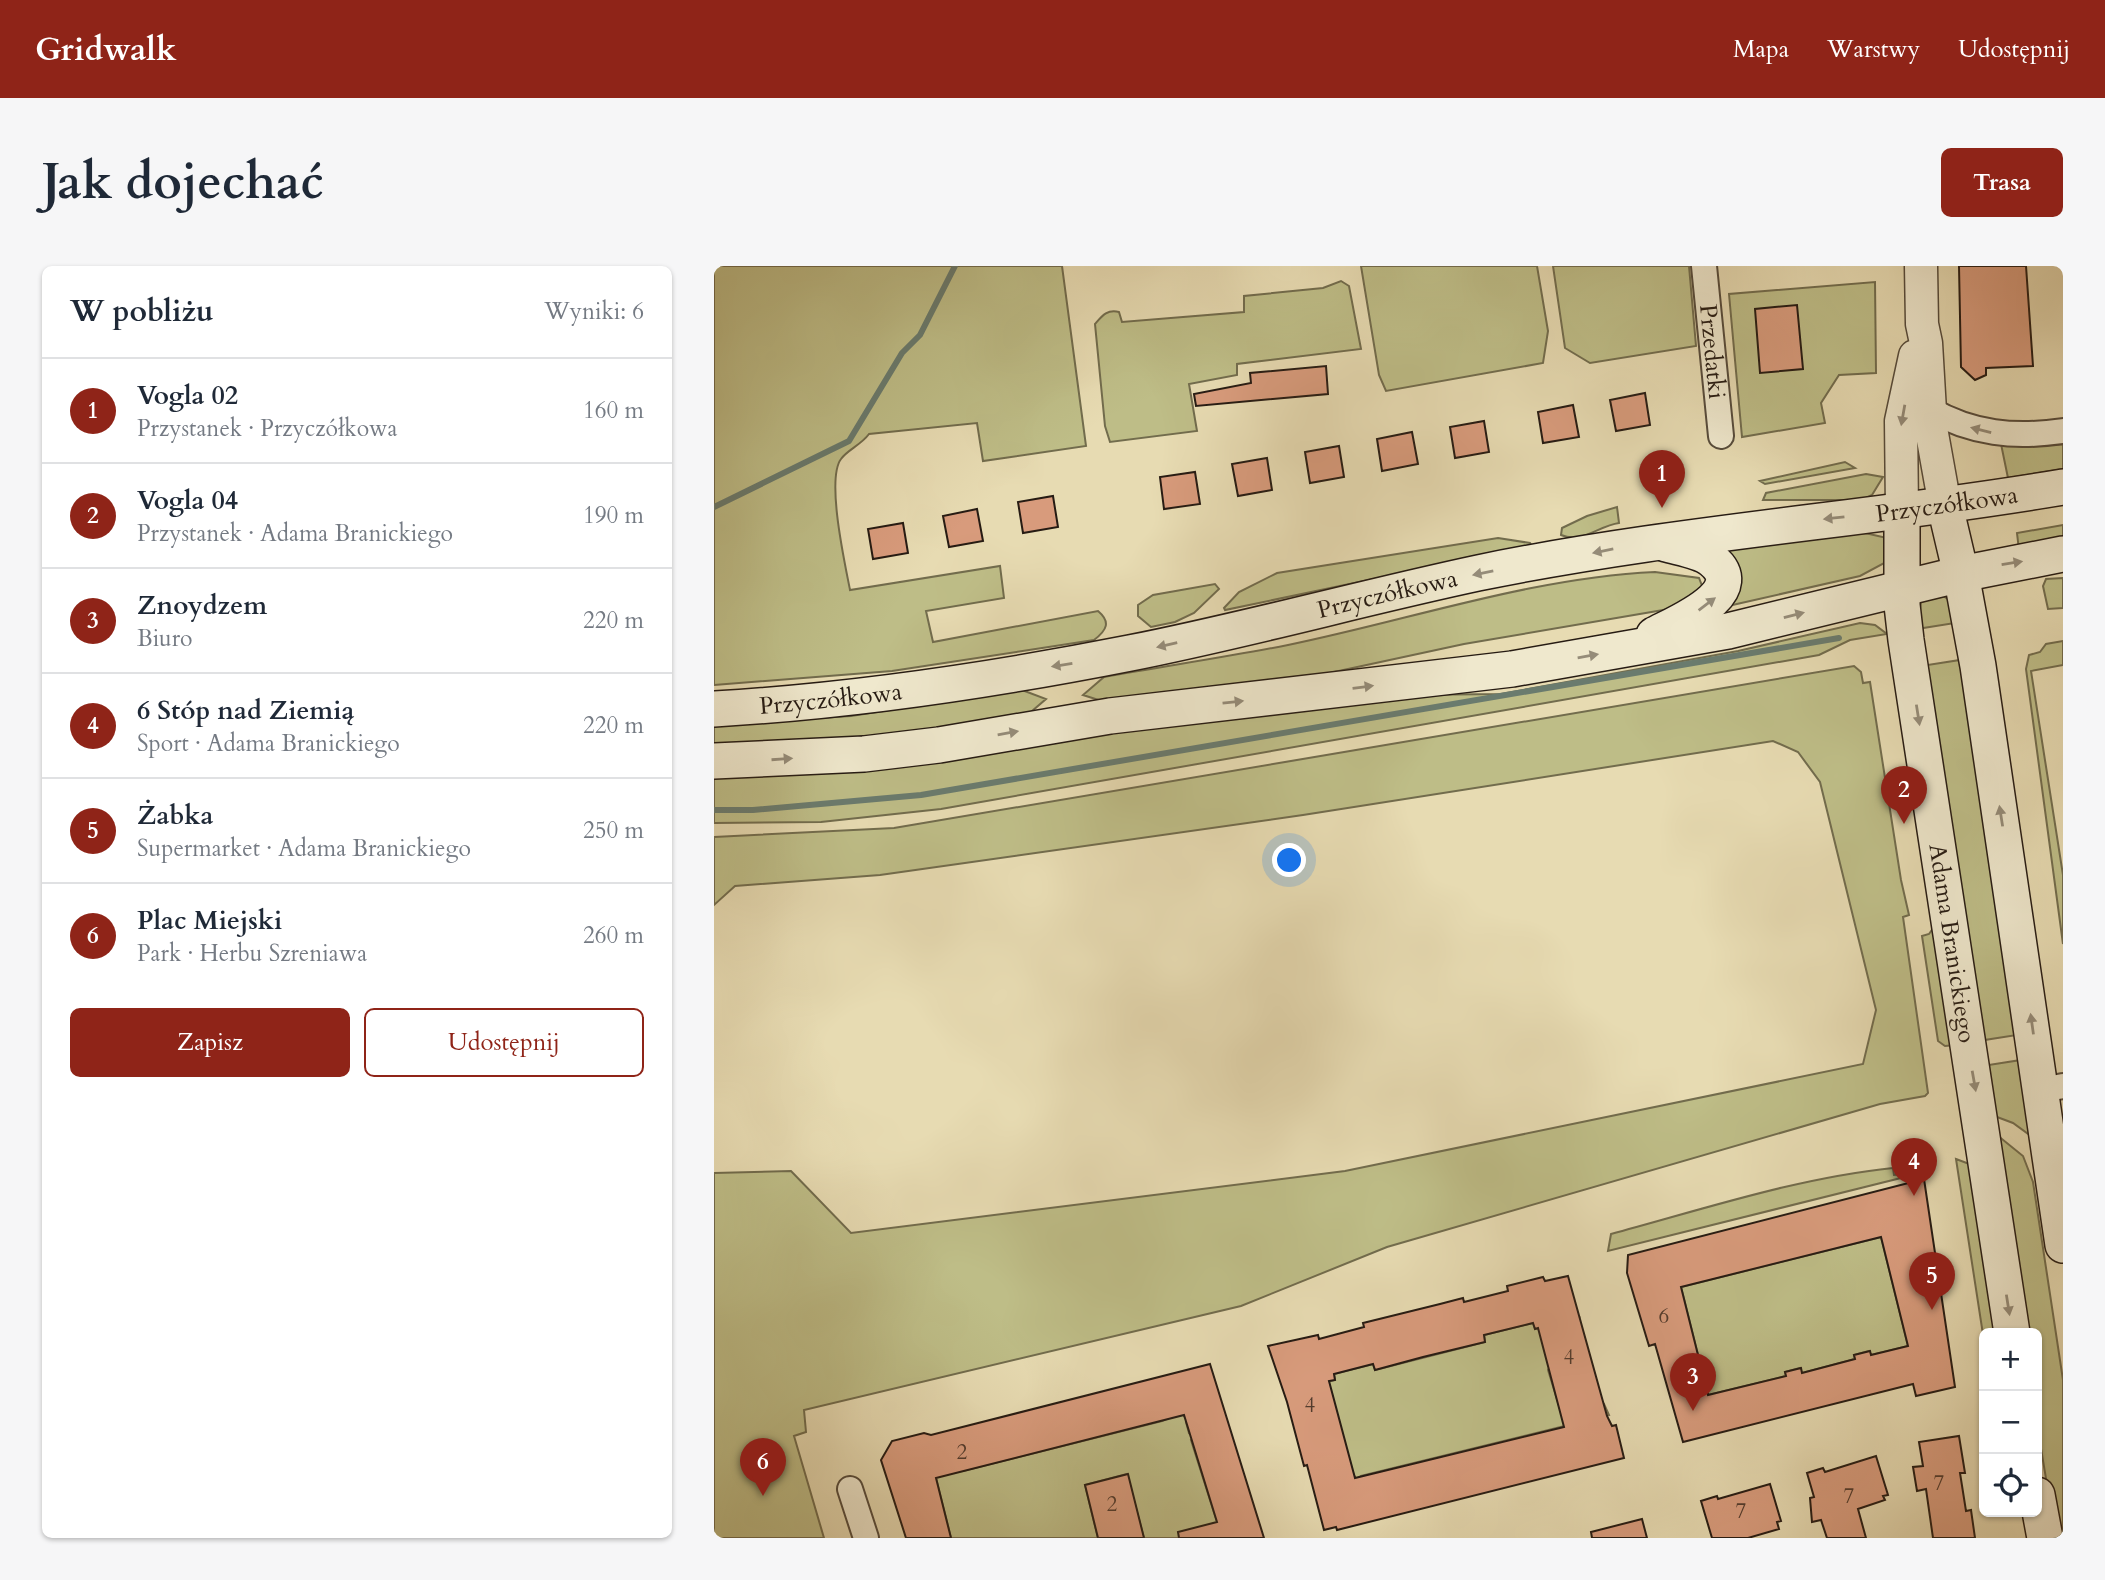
<!DOCTYPE html>
<html lang="pl">
<head>
<meta charset="utf-8">
<style>
	:root { --surface:#fff; --page:#f6f6f7; --text:#1f2937; --muted:#747a83; --line:#e0e1e3; --accent:#8f2418 }
	body { margin:0; font-family:Cardo,serif; background:var(--page); color:var(--text) }
	.controls { position:absolute; right:21px; bottom:21px; display:grid; overflow:hidden; border-radius:10px; box-shadow:0 2px 5px #0004 }
	.controls button { width:63px; height:63px; display:grid; place-items:center; padding:0; border:0; border-bottom:2px solid var(--line); background:var(--surface); color:var(--text); font:35px sans-serif }
	.you { position:absolute; left:576px; top:595px; width:24px; height:24px; margin:-18px; border:5px solid #fff; border-radius:50%; background:#1a73e8; box-shadow:0 0 0 10px #1a73e833 }
	.badge { display:grid; place-items:center; width:46px; height:46px; border-radius:50%; background:var(--accent); color:#fff; font-size:23px; font-weight:700 }
	.pin { position:absolute; translate:-50% -58px; filter:drop-shadow(0 2px 4px #0008) }
	.pin::after { content:''; position:absolute; top:37px; width:24px; height:21px; background:inherit; clip-path:polygon(0 0,100% 0,50% 100%) }
	.list { margin:0; padding:0; list-style:none }
	h2 { display:flex; justify-content:space-between; align-items:center; height:91px; margin:0; padding:0 28px; font-size:30px }
	h2 small { font-size:23px; font-weight:400; color:var(--muted) }
	.list li { display:grid; grid-template-columns:46px 1fr auto; gap:21px; align-items:center; box-sizing:border-box; height:105px; padding:0 28px; border-top:2px solid var(--line) }
	.list b { display:block; font-size:26px; white-space:nowrap }
	.list p { margin:0; font-size:23px; white-space:nowrap; color:var(--muted) }
	.list em { font-size:23px; font-style:normal; color:var(--muted) }
	.actions { display:flex; gap:14px; padding:21px 28px }
	.actions a { flex:1; padding:16px 0; border:2px solid var(--accent); border-radius:10px; text-align:center; font-size:24px; color:var(--accent) }
	.actions .main { background:var(--accent); color:#fff }
	.icon { flex:none; width:38px; height:38px; fill:none; stroke:currentColor; stroke-width:2; stroke-linecap:round; stroke-linejoin:round }
	.map { position:relative; flex:none; width:1349px; height:1272px; overflow:hidden; border-radius:10px }
	header { display:flex; align-items:center; gap:42px; box-sizing:border-box; height:98px; padding:0 35px; background:var(--accent); color:#fff }
	header strong { font-size:33px }
	nav { display:flex; gap:38px; margin-inline-start:auto; font-size:24px }
	.intro { display:flex; align-items:center; justify-content:space-between; box-sizing:border-box; height:168px; padding:0 42px }
	h1 { margin:0; font-size:49px }
	.button { padding:18px 32px; border-radius:10px; background:var(--accent); color:#fff; font-size:24px; font-weight:700 }
	main { display:flex; gap:42px; padding:0 42px }
	aside { flex:1; background:var(--surface); border-radius:10px; box-shadow:0 2px 5px #0004 }
	.map>svg:first-child { display:block }
	.green { fill:#bebd87; stroke:#726c4d; stroke-width:2 }
	.lines { fill:none; stroke-linecap:round; stroke-linejoin:round }
	.stream { stroke:#6a7b6e; stroke-width:6 }
	.building { fill:#d89b7c; stroke:#261b13; stroke-width:2; fill-rule:evenodd }
	.minor-casing { stroke:#564b3b; stroke-width:28 }
	.tertiary-casing { stroke:#564b3b; stroke-width:35 }
	.secondary-casing { stroke:#261b13; stroke-width:38 }
	.minor { stroke:#efe8cd; stroke-width:24 }
	.tertiary { stroke:#efe8cd; stroke-width:32 }
	.secondary { stroke:#efe8cd; stroke-width:35 }
	.oneway { fill:#958c79 }
	.labels { text-anchor:middle; dominant-baseline:central; stroke-width:7; stroke-linejoin:round; paint-order:stroke }
	.number-label { font-size:21px; fill:#523b2d }
	.street-label { font-size:24px; fill:#261b13; stroke:#efe8cd }
</style>
</head>
<body>
<header>
<strong>Gridwalk</strong>
<nav><a>Mapa</a><a>Warstwy</a><a>Udostępnij</a></nav>
</header>
<div class="intro"><h1>Jak dojechać</h1><a class="button">Trasa</a></div>
<main>
<aside>
<h2>W pobliżu<small>Wyniki: 6</small></h2>
<ul class="list">
<li><span class="badge">1</span><div><b>Vogla 02</b><p>Przystanek · Przyczółkowa</p></div><em>160 m</em></li>
<li><span class="badge">2</span><div><b>Vogla 04</b><p>Przystanek · Adama Branickiego</p></div><em>190 m</em></li>
<li><span class="badge">3</span><div><b>Znoydzem</b><p>Biuro</p></div><em>220 m</em></li>
<li><span class="badge">4</span><div><b>6 Stóp nad Ziemią</b><p>Sport · Adama Branickiego</p></div><em>220 m</em></li>
<li><span class="badge">5</span><div><b>Żabka</b><p>Supermarket · Adama Branickiego</p></div><em>250 m</em></li>
<li><span class="badge">6</span><div><b>Plac Miejski</b><p>Park · Herbu Szreniawa</p></div><em>260 m</em></li>
</ul>
<div class="actions"><a class="main">Zapisz</a><a>Udostępnij</a></div>
</aside>
<div class="map">
<svg width="1349" height="1272" viewBox="0 0 1349 1272">
	<rect width="100%" height="100%" fill="#e7dbb2"/>
	<filter id="stains"><feTurbulence type="fractalNoise" baseFrequency=".00286" numOctaves="4"/><feColorMatrix values="0 0 0 0 .2 0 0 0 0 .09 0 0 0 0 .02 0 0 0 .5 -.17"/></filter>
	<radialGradient id="worn" r=".72"><stop offset=".6" stop-color="#630" stop-opacity="0"/><stop offset="1" stop-color="#630" stop-opacity=".3"/></radialGradient>
	<!-- green -->
	<path class="green" d="M0 0H348L372 180 269 195 263 157 155 168C147 179 133 184 127 193 112 213 131 298 136 324L286 300 290 332 212 345 219 376 384 345C397 356 393 364 380 374L178 405 0 419Z
		M647 0H823L834 65 829 97 672 125 665 109Z
		M839 0H975L982 80 876 97 851 82Z
		M627 15 635 20 647 83 523 98V109L475 118 483 165 396 176 391 160 381 58C388 50 393 43 405 46L408 56 530 46V30L609 22Z
		M1161 16 1162 107 1125 109 1107 137 1111 157 1028 171 1015 28Z
		M1287 178 1311 181 1349 178V203L1294 212Z
		M1131 196 1141 202 1051 218 1046 215Z
		M1152 208 1169 211 1158 229 1148 234H1049L1052 227Z
		M903 241 905 257C884 260 868 278 847 269L848 262 873 250Z
		M1349 259V277L1305 284 1303 267Z
		M1151 267 1173 272 1176 294 1146 310 1014 340 1004 282Z
		M784 272 816 277 818 280 511 344 510 342 525 326 563 307Z
		M941 306 985 312 990 325 955 343 750 378 569 417 394 437 369 429 390 411C451 400 513 391 574 379 696 354 816 312 941 306Z
		M1349 312V342L1334 343 1329 320 1332 313Z
		M501 318 505 323 480 347 461 356 437 361 424 350V339L439 329Z
		M1228 329 1235 334 1241 357 1203 363 1207 336Z
		M1146 357 1161 359 1173 368 1136 374 1105 389 227 543 107 556 0 557V510L691 429 787 428 1024 385Z
		M1349 375V399L1317 405 1349 609V678L1312 403 1315 389 1326 386 1332 378Z
		M1246 394 1303 769 1264 775 1207 400Z
		M1140 400 1147 406 1149 417 1156 416 1187 614 1195 649 1189 651 1214 827 1211 830 1166 838 673 981 527 1040 90 1144 92 1166 80 1170 110 1272H0V907L77 905 137 967 631 905 1149 798 1162 744 1106 516 1084 486 1059 475 589 549 166 609 21 620 0 639V571L180 562Z
		M308 424 332 433 311 451 201 471 0 483V458L137 450Z
		M1222 658 1242 779 1231 780 1224 775 1208 670 1215 668Z
		M1307 794 1317 870 1299 857 1275 848 1268 800Z
		M1283 869 1309 890 1319 916 1349 1114V1272H1342L1323 1159V1067H1309Z
		M1242 893 1258 899 1286 1067H1270V1075Z
		M1179 902 1180 909 1207 907 894 985 897 968C990 943 1083 912 1179 902Z
		M1167 971 1194 1080 1157 1089 1155 1085 1140 1089 1141 1093 1088 1107 1086 1102 1071 1106 1072 1110 994 1129 967 1021Z
		M865 1052 834 1104 845 1140 863 1145 890 1138 895 1149 647 1210 642 1214 604 1118 621 1114 620 1108 659 1098 661 1104 771 1076 770 1069 819 1057 821 1063Z
		M469 1146 470 1150 475 1149 477 1154 472 1156 475 1167 480 1166 482 1172 477 1174 503 1256 479 1272H430L413 1208 371 1219 384 1272H237L221 1208 249 1205 448 1155Z"/>
	<g class="lines">
		<!-- stream -->
		<path class="stream" d="M0 241 135 175 188 87 206 69 241 0
			M0 544H39L207 529 1125 372"/>
	</g>
	<!-- building -->
	<path class="building" d="M1245 0H1312L1319 100 1272 102V109L1261 114 1247 101Z
		M1083 39 1089 103 1046 107 1041 43Z
		M612 100 614 128 482 140 480 128 537 117 536 107Z
		M931 127 936 159 902 165 896 134Z
		M859 139 865 171 829 177 824 146Z
		M770 155 775 186 741 192 736 161Z
		M698 166 704 198 668 205 663 173Z
		M625 180 630 211 596 217 591 186Z
		M553 192 558 224 524 230 518 198Z
		M481 206 486 238 450 243 446 211Z
		M339 230 344 261 309 267 304 236Z
		M263 243 269 275 235 281 229 250Z
		M189 257 194 287 159 293 154 263Z
		M1210 913 1241 1121 1202 1130 1199 1118 969 1176 941 1078 935 1080 913 1007 914 989ZM1167 971 1194 1080 1157 1089 1156 1085 1140 1089 1141 1093 1088 1107 1087 1102 1071 1106 1072 1110 994 1129 967 1021Z
		M854 1010 893 1150 898 1160 902 1159 910 1192 623 1264 622 1261 610 1264 593 1199 590 1200 573 1136 554 1080 604 1069 605 1073 650 1061 649 1057 726 1038 749 1032 750 1036 794 1025 793 1020 829 1011 831 1015ZM819 1057 821 1063 824 1062 850 1161 641 1212 615 1115 621 1114 620 1108 659 1098 661 1104 709 1091 771 1076 770 1069Z
		M496 1098 550 1272H465L464 1266 503 1256 470 1149 222 1212 237 1272H192L167 1194 178 1175 210 1167 217 1169Z
		M1245 1170 1251 1207H1246L1252 1245 1257 1244 1261 1272H1219L1212 1223 1203 1225 1199 1201 1209 1200 1205 1176Z
		M1162 1190 1174 1229 1169 1230 1171 1234 1144 1243 1152 1272H1113L1107 1254 1098 1256 1096 1232 1100 1231 1093 1207 1109 1202 1111 1206Z
		M414 1208 430 1272H384L371 1219Z
		M1056 1218 1067 1255 1063 1256 1065 1263 1034 1272H998L987 1235 1003 1230 1004 1233Z
		M928 1253 933 1272H878L877 1266Z"/>
	<g class="lines">
		<!-- minor casing -->
		<g class="minor-casing">
			<g id="minor">
				<path id="s1" d="M990 0 1007 170"/>
				<path d="M1215 143C1258 168 1301 172 1349 165"/>
				<path d="M1327 824 1349 820"/>
				<path d="M136 1223 152 1272"/>
			</g>
		</g>
		<!-- tertiary casing -->
		<g class="tertiary-casing">
			<path id="tertiary" d="M1207 0 1208 58 1212 77 1217 162 1231 240
				M1188 245 1187 155 1201 90"/>
		</g>
		<!-- secondary casing -->
		<g class="secondary-casing">
			<g id="secondary">
				<path d="M1231 240 1247 308 1264 400 1349 979"/>
				<path id="s2" d="M1188 245V339L1192 374 1298 1067"/>
				<path d="M940 369C960 358 1039 327 998 294 987 285 966 282 952 278"/>
				<path id="s3" d="M0 443C139 435 279 414 416 387 533 364 647 332 764 307 958 267 1155 254 1349 221"/>
				<path d="M0 495 150 488 225 479 396 450 798 403 1014 365 1247 308 1349 288"/>
				<path d="M1323 1229 1331 1272"/>
			</g>
		</g>
		<!-- minor -->
		<use href="#minor" class="minor"/>
		<!-- tertiary -->
		<use href="#tertiary" class="tertiary"/>
		<!-- secondary -->
		<use href="#secondary" class="secondary"/>
	</g>
	<!-- one-way arrows -->
	<defs><path id="oneway-solid" d="M-6-.8H1V-3.2L6.5 0L1 3.2V.8H-6Z" transform="scale(1.75)"/></defs>
	<g class="oneway">
		<use href="#oneway-solid" transform="translate(1189 149) rotate(100)"/>
		<use href="#oneway-solid" transform="translate(1267 164) rotate(-166)"/>
		<use href="#oneway-solid" transform="translate(1120 252) rotate(174)"/>
		<use href="#oneway-solid" transform="translate(889 285) rotate(169)"/>
		<use href="#oneway-solid" transform="translate(1298 297) rotate(-9)"/>
		<use href="#oneway-solid" transform="translate(769 307) rotate(169)"/>
		<use href="#oneway-solid" transform="translate(993 338) rotate(-37)"/>
		<use href="#oneway-solid" transform="translate(1080 349) rotate(-14)"/>
		<use href="#oneway-solid" transform="translate(453 379) rotate(167)"/>
		<use href="#oneway-solid" transform="translate(874 390) rotate(-10)"/>
		<use href="#oneway-solid" transform="translate(348 399) rotate(171)"/>
		<use href="#oneway-solid" transform="translate(649 421) rotate(-7)"/>
		<use href="#oneway-solid" transform="translate(519 436) rotate(-6)"/>
		<use href="#oneway-solid" transform="translate(1204 449) rotate(81)"/>
		<use href="#oneway-solid" transform="translate(294 467) rotate(-10)"/>
		<use href="#oneway-solid" transform="translate(68 493) rotate(-4)"/>
		<use href="#oneway-solid" transform="translate(1287 550) rotate(-99)"/>
		<use href="#oneway-solid" transform="translate(1318 758) rotate(-98)"/>
		<use href="#oneway-solid" transform="translate(1260 815) rotate(80)"/>
		<use href="#oneway-solid" transform="translate(1294 1039) rotate(81)"/>
	</g>
	<g class="labels">
		<!-- number labels -->
		<g class="number-label">
			<text x="950" y="1050">6</text>
			<text x="855" y="1091">4</text>
			<text x="596" y="1139">4</text>
			<text x="248" y="1186">2</text>
			<text x="1225" y="1217">7</text>
			<text x="1135" y="1230">7</text>
			<text x="398" y="1238">2</text>
			<text x="1027" y="1245">7</text>
		</g>
		<!-- street labels -->
		<g class="street-label">
			<text stroke="none"><textPath href="#s1" startOffset="86">Przedatki</textPath></text>
			<text stroke="none"><textPath href="#s3" startOffset="1251">Przyczółkowa</textPath></text>
			<text stroke="none"><textPath href="#s3" startOffset="684">Przyczółkowa</textPath></text>
			<text stroke="none"><textPath href="#s3" startOffset="117">Przyczółkowa</textPath></text>
			<text stroke="none"><textPath href="#s2" startOffset="436">Adama Branickiego</textPath></text>
		</g>
	</g>
	<rect width="100%" height="100%" filter="url(#stains)"/>
	<rect width="100%" height="100%" fill="url(#worn)"/>
</svg>
<div class="controls">
<button>+</button>
<button>−</button>
<button><svg class="icon" aria-label="locate" viewBox="0 0 24 24"><circle cx="12" cy="12" r="6"/><path d="M12 2v4M12 18v4M2 12h4M18 12h4"/></svg></button>
</div>
<div class="you"></div>
<div class="pin badge" style="left:948px;top:242px">1</div>
<div class="pin badge" style="left:1190px;top:558px">2</div>
<div class="pin badge" style="left:979px;top:1145px">3</div>
<div class="pin badge" style="left:1200px;top:930px">4</div>
<div class="pin badge" style="left:1218px;top:1044px">5</div>
<div class="pin badge" style="left:49px;top:1230px">6</div>
</div>
</main>
</body>
</html>
